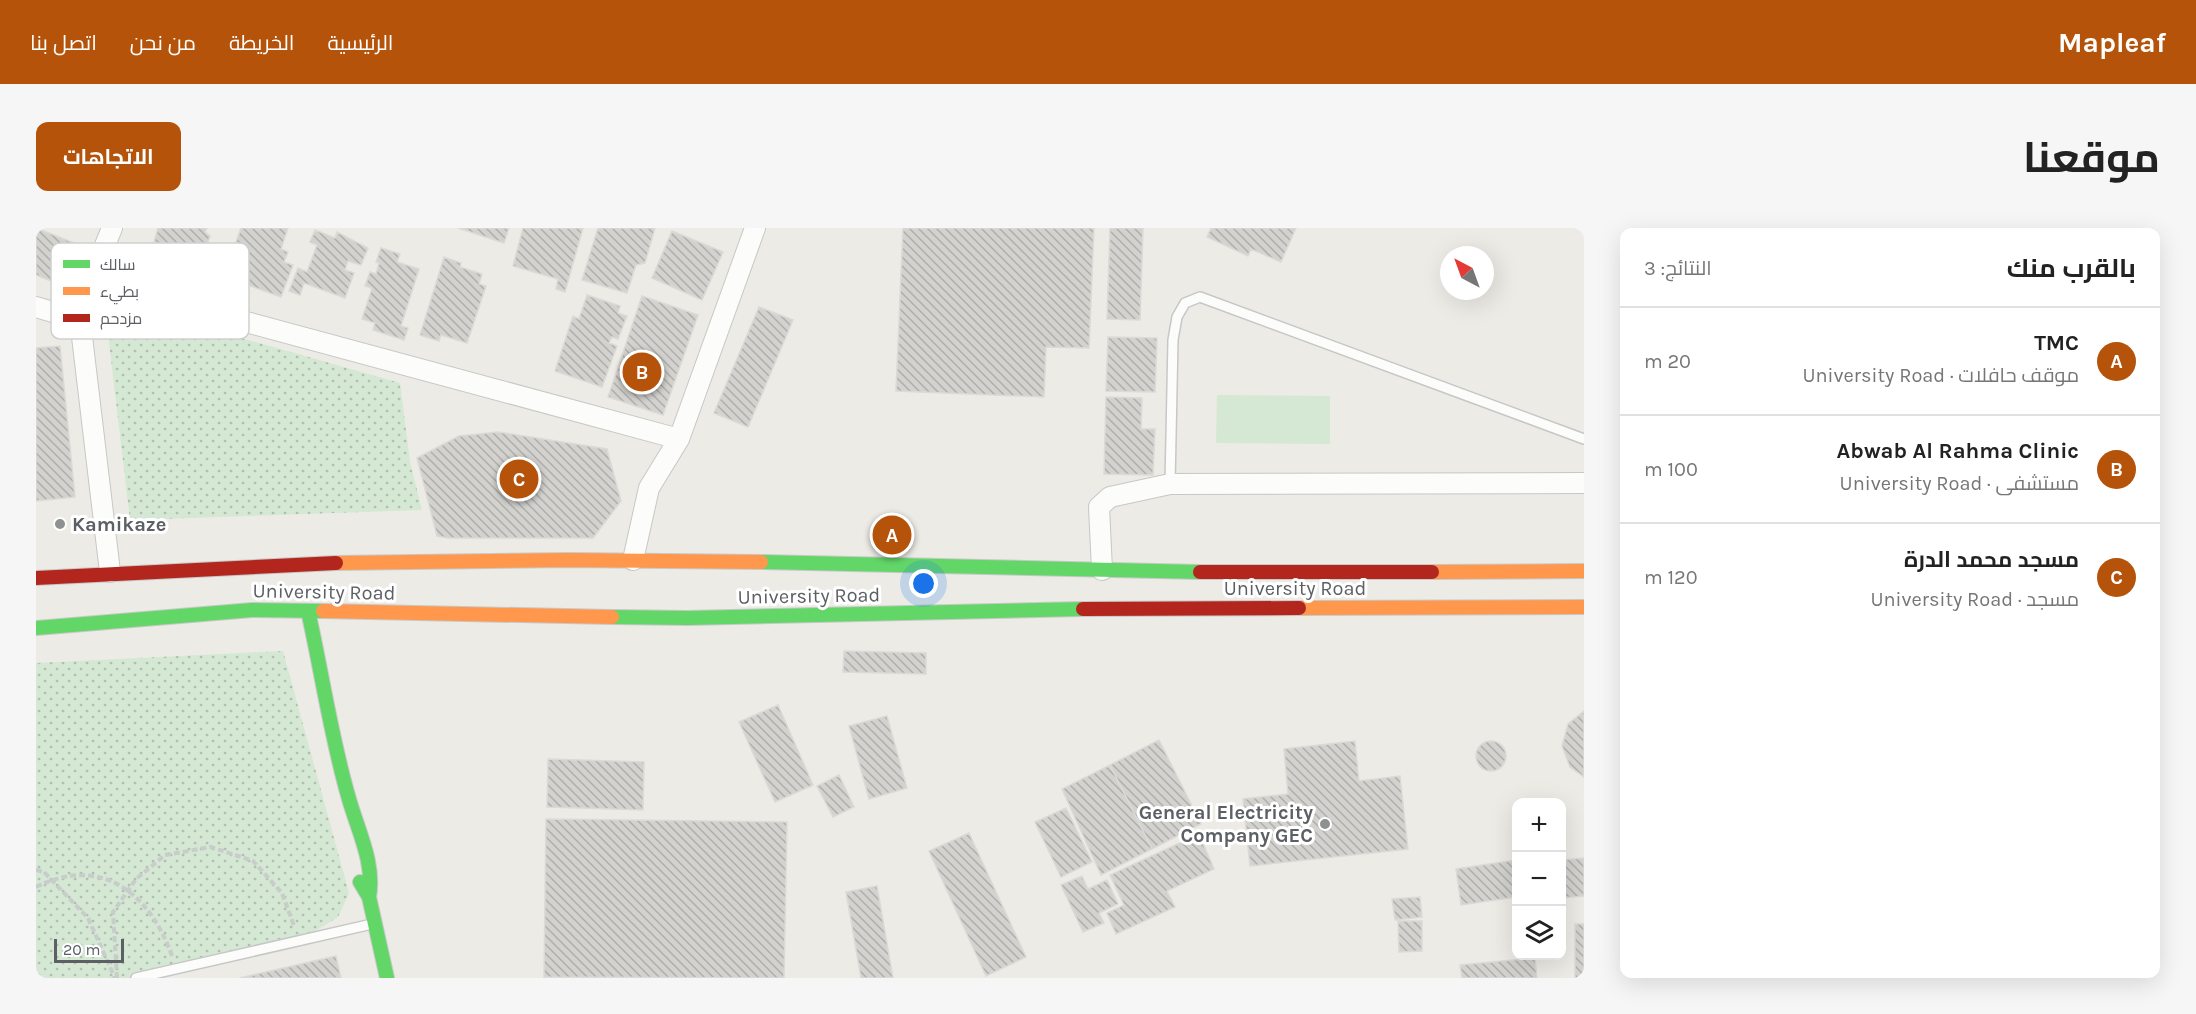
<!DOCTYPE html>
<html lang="ar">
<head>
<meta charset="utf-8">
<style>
	:root { --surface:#fff; --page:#f6f6f6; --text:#222; --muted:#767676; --line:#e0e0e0; --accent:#b45309 }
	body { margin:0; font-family:Karla,Cairo,sans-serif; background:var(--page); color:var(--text); direction:rtl }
	.controls { position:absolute; right:18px; bottom:18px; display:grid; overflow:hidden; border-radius:12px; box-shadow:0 6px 24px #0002 }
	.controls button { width:54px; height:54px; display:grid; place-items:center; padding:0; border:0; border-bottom:2px solid var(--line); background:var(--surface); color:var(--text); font:30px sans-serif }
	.compass { position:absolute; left:1404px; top:18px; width:54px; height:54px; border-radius:50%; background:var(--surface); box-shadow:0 6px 24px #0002; rotate:319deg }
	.scale { position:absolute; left:18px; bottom:15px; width:70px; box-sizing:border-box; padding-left:6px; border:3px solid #5c5f64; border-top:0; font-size:16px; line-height:21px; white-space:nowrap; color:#5c5f64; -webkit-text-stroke:4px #fff; paint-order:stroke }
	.you { position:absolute; left:888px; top:356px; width:21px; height:21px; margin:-15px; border:4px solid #fff; border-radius:50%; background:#1a73e8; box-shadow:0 0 0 9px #1a73e833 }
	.badge { display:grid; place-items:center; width:39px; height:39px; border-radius:50%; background:var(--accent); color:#fff; font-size:20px; font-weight:700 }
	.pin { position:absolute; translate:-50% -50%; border:3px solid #fff; box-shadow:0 2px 6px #0006 }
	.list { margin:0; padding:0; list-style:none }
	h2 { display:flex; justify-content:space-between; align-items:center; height:78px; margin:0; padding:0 24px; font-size:26px }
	h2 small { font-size:20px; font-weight:400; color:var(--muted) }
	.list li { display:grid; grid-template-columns:39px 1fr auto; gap:18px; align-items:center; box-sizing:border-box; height:108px; padding:0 24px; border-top:2px solid var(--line) }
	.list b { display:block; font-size:22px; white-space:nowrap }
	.list p { margin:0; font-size:20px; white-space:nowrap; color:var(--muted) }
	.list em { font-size:20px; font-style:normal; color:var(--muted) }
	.icon { flex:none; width:33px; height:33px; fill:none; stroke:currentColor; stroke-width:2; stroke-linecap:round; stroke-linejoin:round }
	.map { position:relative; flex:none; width:1548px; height:750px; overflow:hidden; direction:ltr; border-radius:12px }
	header { display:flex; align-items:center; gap:36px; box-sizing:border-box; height:84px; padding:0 30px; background:var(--accent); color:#fff }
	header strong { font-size:28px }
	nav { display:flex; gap:33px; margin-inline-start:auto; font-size:21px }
	.intro { display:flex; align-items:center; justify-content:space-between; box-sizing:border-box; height:144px; padding:0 36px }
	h1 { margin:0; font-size:42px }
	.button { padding:15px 27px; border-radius:12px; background:var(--accent); color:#fff; font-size:21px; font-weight:700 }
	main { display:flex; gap:36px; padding:0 36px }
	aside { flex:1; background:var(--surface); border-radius:12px; box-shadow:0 6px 24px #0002 }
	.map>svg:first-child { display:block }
	.grass { fill:#d4e8d4 }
	.park { fill:url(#park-dots) }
	.building { fill:url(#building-back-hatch); stroke:#dbdad6; stroke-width:1.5 }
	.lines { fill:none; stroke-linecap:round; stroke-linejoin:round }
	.lane-casing { stroke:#c7c7c7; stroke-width:12 }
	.street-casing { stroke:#c7c7c7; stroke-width:22 }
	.fast-casing { stroke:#c8c9c8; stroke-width:16 }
	.slow-casing { stroke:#c8c9c8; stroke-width:16 }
	.jam-casing { stroke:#c8c9c8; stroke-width:16 }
	.path { stroke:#c8ccca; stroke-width:4; stroke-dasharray:6 3; stroke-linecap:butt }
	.lane { stroke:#fcfcfb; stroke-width:9 }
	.street { stroke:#fcfcfb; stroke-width:20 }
	.fast { stroke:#63d668; stroke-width:14 }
	.slow { stroke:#ff974d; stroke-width:14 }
	.jam { stroke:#b3261e; stroke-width:14 }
	.poi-dot { fill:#8e9092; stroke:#fff; stroke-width:2 }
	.labels { text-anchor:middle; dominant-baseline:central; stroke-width:6; stroke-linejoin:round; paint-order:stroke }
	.poi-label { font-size:20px; font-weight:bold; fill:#5c5f64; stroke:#fff; text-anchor:start }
	.street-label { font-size:20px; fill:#5c5f64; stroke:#fff }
	.key { fill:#fff; stroke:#cecfd0; stroke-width:1.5 }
	.key-label { font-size:16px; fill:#5c5f64 }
</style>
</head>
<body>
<header>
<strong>Mapleaf</strong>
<nav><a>الرئيسية</a><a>الخريطة</a><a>من نحن</a><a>اتصل بنا</a></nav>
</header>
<div class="intro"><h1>موقعنا</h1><a class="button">الاتجاهات</a></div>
<main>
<aside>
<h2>بالقرب منك<small>النتائج: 3</small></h2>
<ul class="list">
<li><span class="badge">A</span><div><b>TMC</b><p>موقف حافلات · University Road</p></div><em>20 m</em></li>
<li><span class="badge">B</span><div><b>Abwab Al Rahma Clinic</b><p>مستشفى · University Road</p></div><em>100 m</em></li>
<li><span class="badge">C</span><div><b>مسجد محمد الدرة</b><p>مسجد · University Road</p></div><em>120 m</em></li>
</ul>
</aside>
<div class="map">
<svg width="1548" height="750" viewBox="0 0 1548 750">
	<defs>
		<pattern id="park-dots" width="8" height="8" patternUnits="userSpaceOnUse" patternTransform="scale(1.5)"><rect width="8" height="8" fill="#d4e8d4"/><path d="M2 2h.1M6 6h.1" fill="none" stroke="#afbfb0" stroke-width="1.8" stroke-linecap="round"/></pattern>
		<pattern id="building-back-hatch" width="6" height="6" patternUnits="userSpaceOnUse" patternTransform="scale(1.5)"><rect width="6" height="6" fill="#d3d2cf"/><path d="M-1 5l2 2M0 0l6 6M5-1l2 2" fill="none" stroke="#aeaeac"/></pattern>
	</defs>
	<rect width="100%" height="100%" fill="#ecebe6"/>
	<!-- grass -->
	<path class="grass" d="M1181 167 1294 168V216L1180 215Z"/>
	<!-- park -->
	<path class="park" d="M110 83 364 155 374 234 386 282 94 292 72 106 85 89Z
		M247 423 313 665 302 689 263 713 100 750H0V435Z"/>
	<!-- building -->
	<path class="building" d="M0 0 51 20 34 61 0 47Z
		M122 0H171L169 4 174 8 167 30 118 14Z
		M205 0H252L245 21 252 24 248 34 257 37 245 69 198 52 203 40 192 36Z
		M422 0H473L468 15Z
		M487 0H547L529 64 520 61 522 51 477 38Z
		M562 0H619L609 35 600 37 591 65 546 52Z
		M867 0H1058L1053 120 1010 119 1008 169 860 163Z
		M1074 0H1107L1104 92 1071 91Z
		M1175 0H1260L1245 34 1215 21 1212 28 1171 9Z
		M279 2 299 10 301 4 332 20 325 37 312 33 309 42 318 45 309 70 268 55 264 67 253 63 262 40 271 44 281 17 274 14Z
		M636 3 687 24 666 72 616 50Z
		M345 20 364 26 361 34 383 41 365 98 372 100 368 112 337 102 339 95 326 91 336 60 329 58 334 44 340 46 343 35 340 34Z
		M408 29 425 35 424 39 446 46 443 56 450 58 431 115 405 107 403 113 384 107Z
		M551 67 584 78 582 85 591 88 582 111 576 109 573 115 581 118 566 159 519 143 537 88 543 91Z
		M606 68 662 87 627 187 572 169Z
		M723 79 757 92 712 199 678 185Z
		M1072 109 1121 110 1119 164 1070 163Z
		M24 118 39 269 0 273V120Z
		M1070 169 1106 170 1105 201H1119L1117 247 1068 246Z
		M462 204 571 221 585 273 557 310H412L401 308 381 230 423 208Z
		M808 423 890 425V446L807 444Z
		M742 477 777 557 739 574 703 494Z
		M1548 483V549L1534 539 1526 518 1532 496Z
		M851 488 871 560 833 571 813 498Z
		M1123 512 1165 596 1116 621 1074 537Z
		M1319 513 1323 553 1364 548 1372 621 1214 638 1207 571 1252 566 1248 521Z
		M1440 528a15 15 0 1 1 30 0a15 15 0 1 1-30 0Z
		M512 531 608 534 607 582 511 579Z
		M1074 537 1116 621 1065 647 1026 561Z
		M803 547 818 579 797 589 781 558Z
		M1030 580 1056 634 1025 649 999 594Z
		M510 591 751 594 748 750 508 749Z
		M933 605 990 729 950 748 893 623Z
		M1163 606 1178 641 1131 663 1139 679 1080 706 1071 685 1088 677 1074 647Z
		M1548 630V668L1526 670V632Z
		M1480 632V669L1425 677 1420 641Z
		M1046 648 1052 661 1071 652 1082 676 1063 685 1068 695 1047 704 1025 657Z
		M841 658 857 750H825L810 664Z
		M1384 669 1386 689 1359 692 1356 671Z
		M1362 693H1386V723L1363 724Z
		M1539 696H1548V750H1539Z
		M300 728 305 750H204Z
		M1499 730 1501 750H1426L1424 737Z"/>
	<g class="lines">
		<!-- lane casing -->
		<g class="lane-casing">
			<path id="lane" d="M1134 256 1137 112 1141 89 1149 75 1164 69 1548 211
				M100 750 336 696"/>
		</g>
		<!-- street casing -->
		<g class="street-casing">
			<path id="street" d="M55 52 643 211
				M0 79 44 92
				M597 332 613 260 643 211 719 0
				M1066 342 1063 279 1074 269 1134 256 1548 255
				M74 344 44 92 55 52 76 0"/>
		</g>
		<!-- fast casing -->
		<g class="fast-casing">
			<path id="fast" d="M725 334 1164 344
				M272 383C286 445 295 510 313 571 322 603 339 635 333 669
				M576 389 652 390 1047 381
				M0 400 216 382 287 383
				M324 654 333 669 351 750"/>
		</g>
		<!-- slow casing -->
		<g class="slow-casing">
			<path id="slow" d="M300 335 533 332 725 334
				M1396 344 1548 343
				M1263 380 1548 379
				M287 383 576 389"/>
		</g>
		<!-- jam casing -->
		<g class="jam-casing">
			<path id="jam" d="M1164 344H1396
				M0 350 300 335
				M1047 381 1263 380"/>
		</g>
		<!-- path -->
		<path class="path" d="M0 642 8 644 52 690 79 750
			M0 659C66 626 114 666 136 728
			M81 750 77 684 100 651 129 627 175 619 217 633 246 665 258 698"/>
		<!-- lane -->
		<use href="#lane" class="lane"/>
		<!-- street -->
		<use href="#street" class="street"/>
		<!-- fast -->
		<use href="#fast" class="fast"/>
		<!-- slow -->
		<use href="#slow" class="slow"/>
		<!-- jam -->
		<use href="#jam" class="jam"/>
	</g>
	<!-- markers -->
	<g class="poi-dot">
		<circle cx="24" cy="296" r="6"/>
		<circle cx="1289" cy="596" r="6"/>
	</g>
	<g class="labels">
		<!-- poi labels -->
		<g class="poi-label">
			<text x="36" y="296">Kamikaze</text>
			<text x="1277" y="584" text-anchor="end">General Electricity<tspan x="1277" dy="23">Company GEC</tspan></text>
		</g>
		<!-- street labels -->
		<g class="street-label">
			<text x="1259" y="360">University Road</text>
			<text transform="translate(288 364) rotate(1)">University Road</text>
			<text transform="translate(773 368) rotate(-1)">University Road</text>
		</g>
	</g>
	<!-- legend -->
	<rect x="15" y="15" width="198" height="96" rx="9" class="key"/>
	<rect x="27" y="32" width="27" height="8" fill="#63d668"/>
	<rect x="27" y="59" width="27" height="8" fill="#ff974d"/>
	<rect x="27" y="86" width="27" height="8" fill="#b3261e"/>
	<g class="key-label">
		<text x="64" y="42">سالك</text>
		<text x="64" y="69">بطيء</text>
		<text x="64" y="96">مزدحم</text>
	</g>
</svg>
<div class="controls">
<button>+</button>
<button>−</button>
<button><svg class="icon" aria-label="layers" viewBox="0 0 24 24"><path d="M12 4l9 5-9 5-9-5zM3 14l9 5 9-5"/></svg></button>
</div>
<svg class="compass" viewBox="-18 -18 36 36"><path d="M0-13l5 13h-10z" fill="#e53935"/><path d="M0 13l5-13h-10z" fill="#767676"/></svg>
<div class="scale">20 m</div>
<div class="you"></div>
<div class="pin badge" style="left:856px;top:307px">A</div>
<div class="pin badge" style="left:606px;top:144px">B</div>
<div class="pin badge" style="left:483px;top:251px">C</div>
</div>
</main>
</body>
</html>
